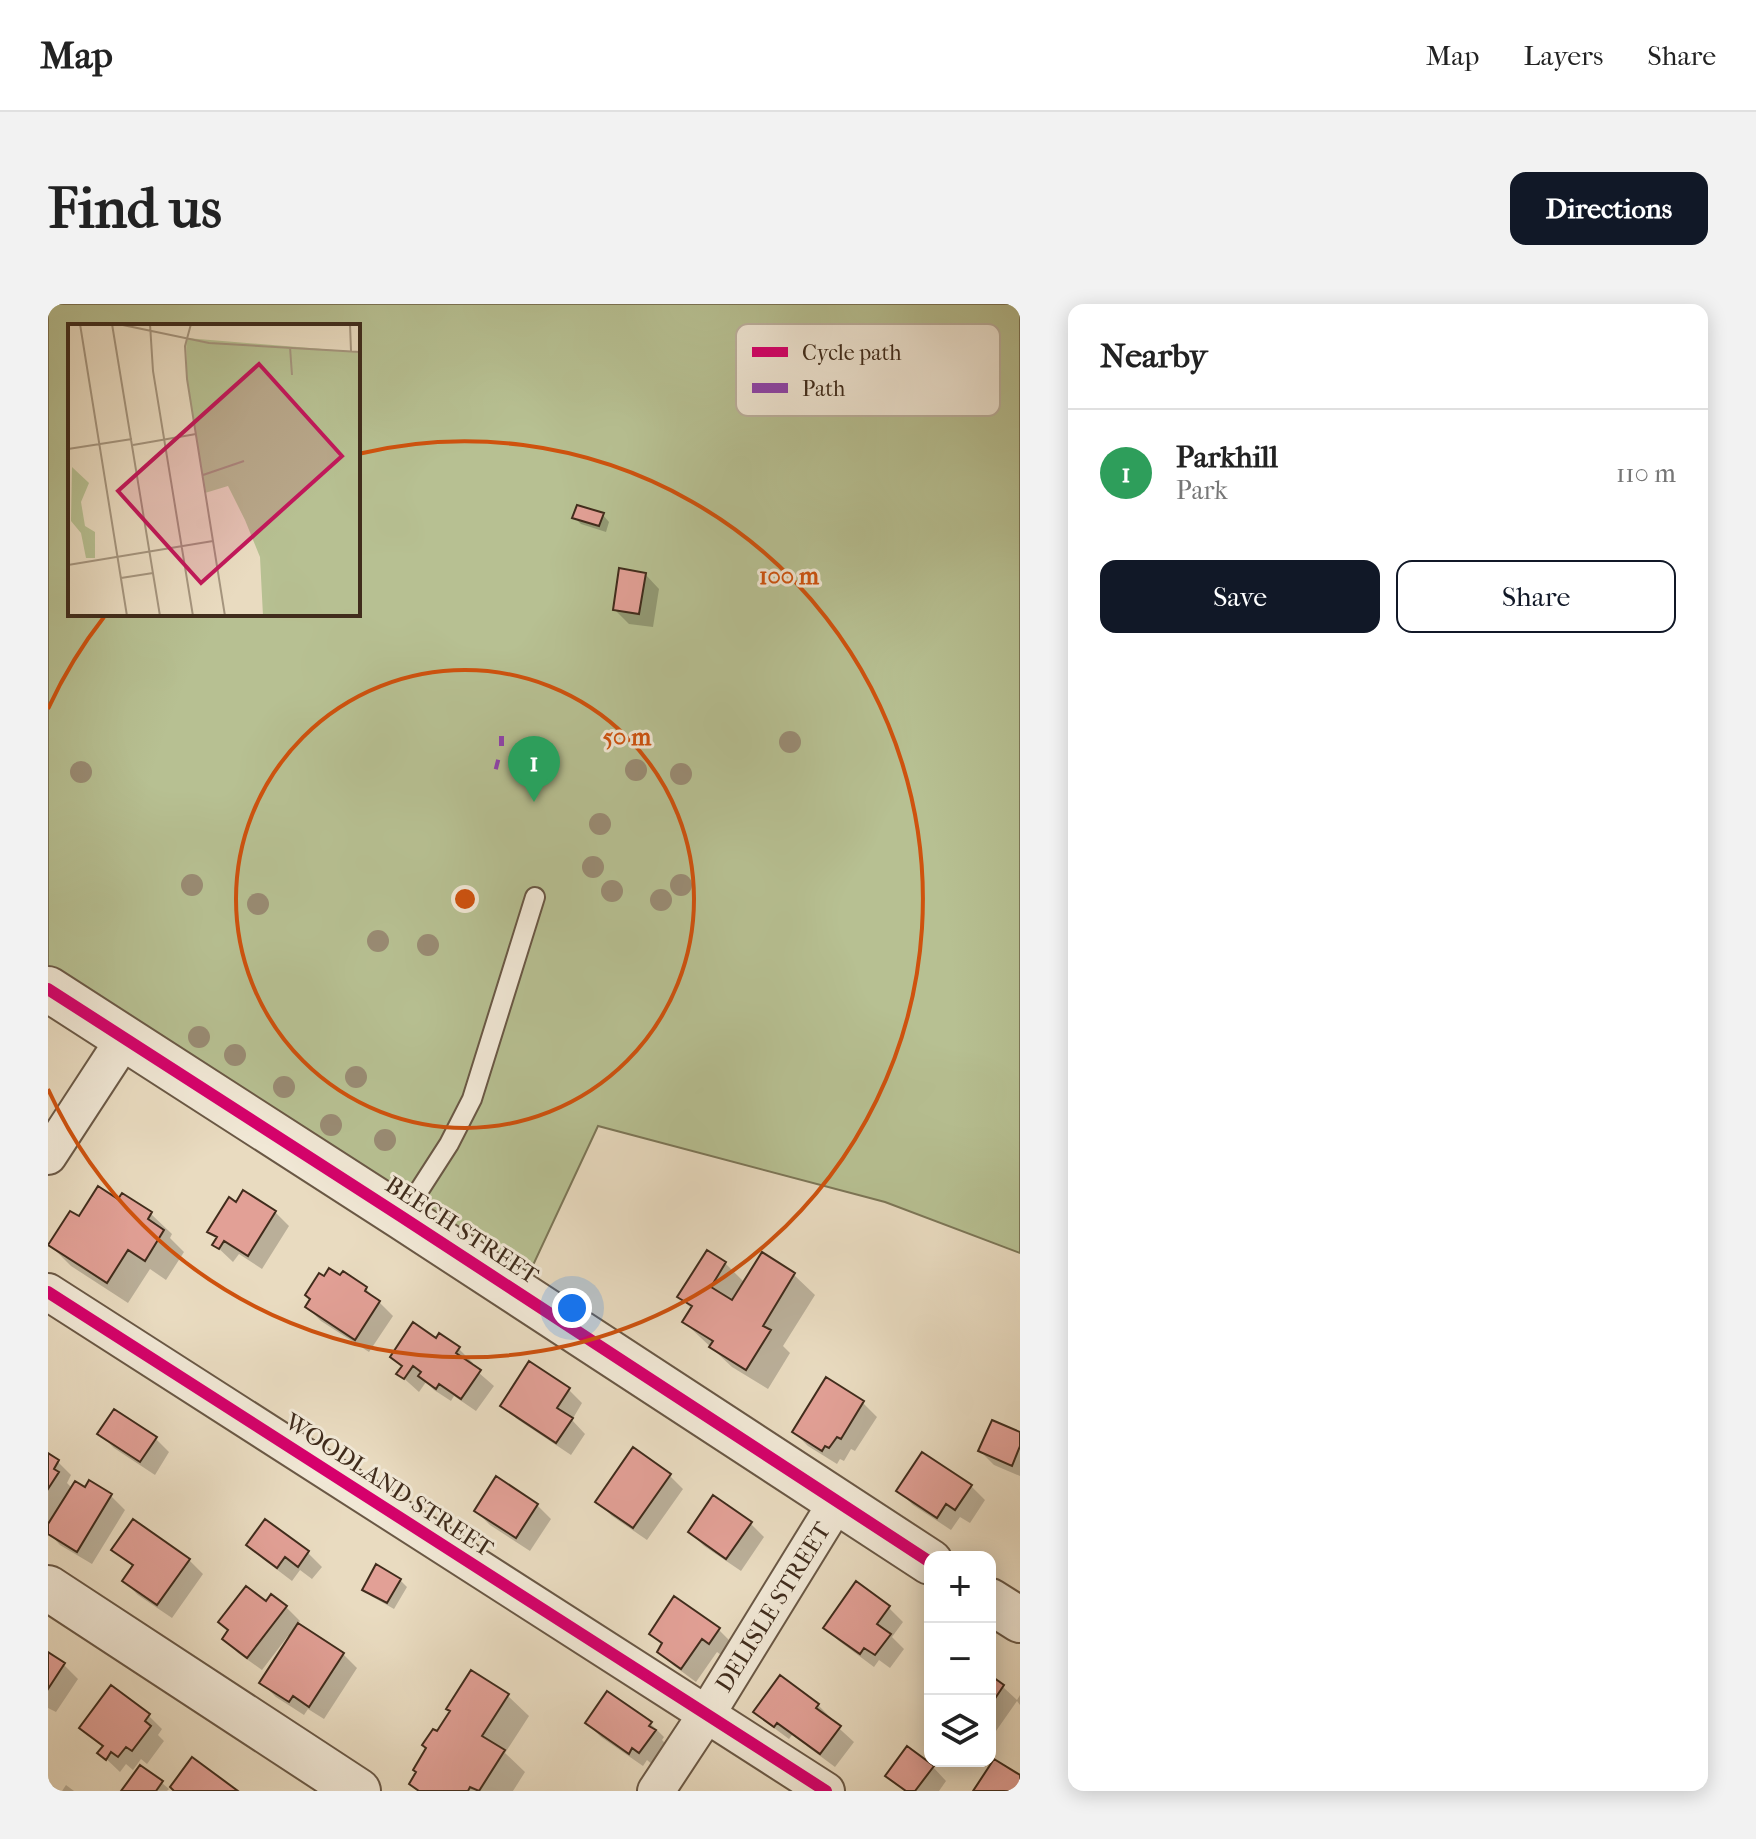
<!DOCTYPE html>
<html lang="en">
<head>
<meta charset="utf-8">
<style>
	:root { --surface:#fff; --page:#f2f2f2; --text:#222; --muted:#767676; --line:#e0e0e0; --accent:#111827 }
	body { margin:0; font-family:"IM FELL French Canon",serif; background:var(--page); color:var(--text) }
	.controls { position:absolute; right:24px; bottom:24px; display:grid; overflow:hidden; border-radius:16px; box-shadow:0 4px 20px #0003 }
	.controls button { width:72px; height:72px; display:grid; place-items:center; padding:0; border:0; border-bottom:2px solid var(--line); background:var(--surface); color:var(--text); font:40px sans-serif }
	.you { position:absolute; left:524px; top:1004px; width:28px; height:28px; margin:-20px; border:6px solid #fff; border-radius:50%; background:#1a73e8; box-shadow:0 0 0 12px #1a73e833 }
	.badge { display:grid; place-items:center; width:52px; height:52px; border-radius:50%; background:var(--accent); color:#fff; font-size:26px; font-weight:700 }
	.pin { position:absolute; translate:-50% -66px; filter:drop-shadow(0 2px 4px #0008) }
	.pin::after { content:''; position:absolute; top:42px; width:28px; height:24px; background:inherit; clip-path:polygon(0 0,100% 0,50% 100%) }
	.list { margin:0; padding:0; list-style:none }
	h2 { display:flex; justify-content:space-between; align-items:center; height:104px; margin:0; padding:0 32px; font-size:34px }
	h2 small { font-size:26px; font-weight:400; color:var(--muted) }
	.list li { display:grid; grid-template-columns:52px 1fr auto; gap:24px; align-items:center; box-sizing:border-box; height:128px; padding:0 32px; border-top:2px solid var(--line) }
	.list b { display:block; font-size:30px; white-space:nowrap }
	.list p { margin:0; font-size:26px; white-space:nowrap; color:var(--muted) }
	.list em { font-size:26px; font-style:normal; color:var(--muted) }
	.actions { display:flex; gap:16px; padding:24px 32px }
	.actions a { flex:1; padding:18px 0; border:2px solid var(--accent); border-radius:16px; text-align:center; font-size:28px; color:var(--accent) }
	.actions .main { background:var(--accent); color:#fff }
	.icon { flex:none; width:44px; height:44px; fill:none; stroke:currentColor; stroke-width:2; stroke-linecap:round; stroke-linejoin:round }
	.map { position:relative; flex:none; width:972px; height:1487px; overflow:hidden; border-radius:16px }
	header { display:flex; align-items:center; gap:48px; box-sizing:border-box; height:112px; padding:0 40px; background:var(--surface); border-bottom:2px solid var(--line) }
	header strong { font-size:38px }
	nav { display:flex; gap:44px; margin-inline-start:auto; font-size:28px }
	.intro { display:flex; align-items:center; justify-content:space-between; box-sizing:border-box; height:192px; padding:0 48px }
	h1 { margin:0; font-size:56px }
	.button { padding:20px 36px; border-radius:16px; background:var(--accent); color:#fff; font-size:28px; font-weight:700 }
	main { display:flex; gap:48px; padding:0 48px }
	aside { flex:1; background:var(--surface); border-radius:16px; box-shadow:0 4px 20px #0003 }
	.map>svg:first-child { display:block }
	.park { fill:#b7c092; stroke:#7c7657; stroke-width:2; fill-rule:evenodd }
	.shadow { fill:#0003 }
	.building { fill:#e2a096; stroke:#402c1c; stroke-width:2 }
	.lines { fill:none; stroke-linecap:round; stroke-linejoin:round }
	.service-casing { stroke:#6a5845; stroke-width:22 }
	.minor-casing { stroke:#6a5845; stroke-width:40 }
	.tertiary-casing { stroke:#6a5845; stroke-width:48 }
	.service { stroke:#f1e8d6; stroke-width:18 }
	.minor { stroke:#f1e8d6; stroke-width:36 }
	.tertiary { stroke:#f1e8d6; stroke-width:44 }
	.quiet { stroke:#8e44ad; stroke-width:10; stroke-dasharray:20 10; stroke-linecap:butt }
	.cycleway-casing { stroke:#f1e8d6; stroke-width:17 }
	.cycleway { stroke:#d6006c; stroke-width:12 }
	.tree { fill:#998b73 }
	.ring { fill:none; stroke:#cf520e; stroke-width:4 }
	.labels { text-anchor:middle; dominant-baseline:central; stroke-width:6; stroke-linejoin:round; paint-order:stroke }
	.street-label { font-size:24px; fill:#402c1c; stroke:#f1e8d6 }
	.inset-road { fill:none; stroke:#a5957e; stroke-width:2 }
	.view { fill:#c2185b; fill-opacity:0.15; stroke:#c2185b; stroke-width:4 }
	.inset-edge { fill:none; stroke:#402c1c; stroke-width:4 }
	.key { fill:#f1e8d6; stroke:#bcb09e; stroke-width:2 }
	.key-label { font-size:22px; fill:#402c1c }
	.centre { fill:#cf520e; stroke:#f1e8d6; stroke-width:4 }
	.ring-label { font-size:24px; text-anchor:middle; font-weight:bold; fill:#cf520e; stroke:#f1e8d6; stroke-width:6; stroke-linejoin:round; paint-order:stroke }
</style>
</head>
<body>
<header>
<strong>Map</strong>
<nav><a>Map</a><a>Layers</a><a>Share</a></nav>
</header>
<div class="intro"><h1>Find us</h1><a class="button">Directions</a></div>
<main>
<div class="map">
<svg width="972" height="1487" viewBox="0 0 972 1487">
	<rect width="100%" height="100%" fill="#e9dbc0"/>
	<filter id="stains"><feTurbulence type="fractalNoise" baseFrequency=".0025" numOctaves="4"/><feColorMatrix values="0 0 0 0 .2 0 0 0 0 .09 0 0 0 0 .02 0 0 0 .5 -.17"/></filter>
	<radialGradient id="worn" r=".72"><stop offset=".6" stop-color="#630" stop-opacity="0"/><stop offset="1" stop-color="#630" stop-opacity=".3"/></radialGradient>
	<!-- park -->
	<path class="park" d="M0 0H972V949L837 898 550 822 472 989 0 685ZM22 22H310V310H22Z"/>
	<!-- shadow -->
	<path class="shadow" d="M555 211 561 218 558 228 533 220 527 214Z
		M597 270 611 285 605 323 581 320 567 306Z
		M75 892 103 910 124 930 122 934 136 948 118 976 102 965 80 999 23 962 2 941 31 915 71 898Z
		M188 900 227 908 241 922 214 965 191 950 185 958 166 940 170 935 162 927Z
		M677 959 697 979 746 971 767 991 735 1042 742 1049 720 1085 684 1063 636 1018 644 1005 632 993Z
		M295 970 318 985 345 1012 321 1048 273 1017 259 1003Z
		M388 1036 411 1045 425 1059 423 1062 446 1082 428 1107 406 1092 403 1097 386 1086 378 1078 371 1088 351 1070 355 1064 344 1053Z
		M779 1076 815 1099 829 1113 807 1147 803 1145 796 1157 792 1155 789 1160 760 1142 746 1128Z
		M520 1085 534 1099 524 1116 537 1130 523 1151 469 1115 455 1102Z
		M52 1130 107 1134 121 1148 107 1171 66 1144Z
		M972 1130V1172L946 1161 932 1147Z
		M0 1152 9 1157 23 1171 19 1179 25 1185 37 1186 42 1179 63 1192 77 1206 44 1260 12 1241 0 1228Z
		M621 1171 635 1185 599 1236 564 1212 550 1198Z
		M923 1182 937 1196 922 1219 912 1213 903 1226 865 1201 851 1187Z
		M489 1201 503 1215 482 1247 442 1221 428 1207Z
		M702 1219 716 1233 693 1267 656 1242 642 1228Z
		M201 1241 260 1249 274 1263 264 1275 252 1266 244 1277 215 1255Z
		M66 1246 141 1256 155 1270 124 1314 90 1291 76 1277 85 1263Z
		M352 1276 359 1283 346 1305 323 1292 317 1285Z
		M627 1295 671 1326 685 1340 676 1353 669 1348 648 1378 625 1361 611 1347 615 1342 603 1330Z
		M218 1300 238 1303 252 1317 249 1321 295 1350 309 1364 276 1415 260 1405 256 1411 228 1393 214 1379 243 1334 240 1332 214 1366 190 1349 177 1335Z
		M841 1304 855 1318 844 1333 856 1345 842 1364 831 1356 826 1363 791 1337 777 1324Z
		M0 1350 16 1361 30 1375 8 1408 0 1404Z
		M942 1374 955 1383 969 1396 972 1391V1401L969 1397 948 1427 942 1424Z
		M460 1392 481 1412 457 1449 477 1468 465 1487H370L363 1480 390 1430Z
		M770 1401 784 1415 783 1417 806 1438 787 1463 744 1431 741 1435 722 1421 708 1407Z
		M100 1411 114 1425 110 1431 116 1437 99 1460 93 1455 85 1466 78 1460 72 1468 52 1449 56 1444 34 1424Z
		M539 1419H602L616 1433 614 1436 620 1442 606 1462 599 1456 595 1462 553 1433Z
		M92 1463 114 1479 121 1485 119 1487H75Z
		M885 1463 898 1477 891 1487H856L840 1471Z
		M0 1480 10 1487H0Z
		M18 1481 26 1487H14Z"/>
	<!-- building -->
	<path class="building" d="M529 201 556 209 551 222 524 214Z
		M571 264 598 269 591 310 565 306Z
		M50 882 70 895 74 889 104 908 100 915 116 926 97 957 80 946 59 979 0 941 22 907 31 912Z
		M195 886 228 907 200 952 176 937 171 945 164 941 169 933 159 928 181 893 188 898Z
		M659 946 678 958 663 983 684 996 714 948 747 969 715 1022 723 1026 698 1066 661 1043 665 1037 634 1018 644 1002 629 993Z
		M281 964 292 971 295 967 319 983 317 987 332 997 307 1036 257 1003 262 995 257 991 271 969 276 972Z
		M365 1018 388 1034 391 1029 412 1043 408 1049 433 1066 413 1095 391 1080 388 1085 370 1072 373 1068 365 1062 356 1075 348 1070 354 1062 342 1053Z
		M481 1057 522 1084 509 1104 525 1114 508 1139 452 1102Z
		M778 1073 816 1097 793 1135 789 1133 781 1144 777 1142 774 1147 744 1128Z
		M66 1105 109 1133 92 1158 49 1130Z
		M944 1116 972 1128V1142L964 1162 930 1147Z
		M585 1143 623 1170 585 1224 547 1198Z
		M874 1148 924 1181 907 1206 898 1200 889 1214 848 1187Z
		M0 1149 11 1156 6 1165 11 1168 0 1185Z
		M448 1172 490 1200 468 1234 426 1207Z
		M41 1176 64 1190 29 1248 0 1230V1220L27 1177 37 1183Z
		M665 1191 704 1218 678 1255 640 1228Z
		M85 1215 142 1255 109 1301 74 1277 85 1261 63 1246Z
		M217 1215 261 1247 250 1263 237 1253 229 1264 198 1241Z
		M328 1260 353 1275 339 1299 314 1286Z
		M808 1277 842 1302 829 1320 843 1330 827 1351 816 1344 812 1350 775 1324Z
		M198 1282 218 1297 223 1290 239 1302 199 1354 174 1335 180 1326 170 1318Z
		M626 1292 672 1324 661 1340 654 1335 633 1365 609 1348 614 1339 601 1330Z
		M250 1319 296 1349 261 1403 245 1392 241 1398 211 1379Z
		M0 1348 17 1359 0 1385Z
		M423 1366 461 1390 434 1432 457 1446 431 1487 422 1483 420 1487H371L361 1480 368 1468 365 1466 378 1444 374 1441 385 1425 389 1427 402 1407 398 1405Z
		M732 1371 771 1400 768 1404 793 1422 772 1450 729 1419 726 1423 705 1408Z
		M942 1371 956 1381 942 1402Z
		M63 1381 102 1410 97 1417 103 1422 84 1447 78 1443 70 1453 63 1448 58 1456 49 1449 55 1442 31 1424Z
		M559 1387 604 1418 601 1422 608 1426 591 1449 584 1444 581 1450 537 1419Z
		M859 1442 886 1462 867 1487H858L837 1472Z
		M144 1453 190 1487H126L122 1483Z
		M946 1455 972 1471V1487H925Z
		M92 1461 115 1477 108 1487H73Z"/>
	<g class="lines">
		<!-- service casing -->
		<g class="service-casing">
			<path id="service" d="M354 913 401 840 424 795 487 593"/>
		</g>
		<!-- minor casing -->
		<g class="minor-casing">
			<path id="minor" d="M0 852 77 734
				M0 988 778 1487
				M608 1487 658 1411 789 1198"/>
		</g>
		<!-- tertiary casing -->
		<g class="tertiary-casing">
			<path id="tertiary" d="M0 685 354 913 882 1258
				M0 1284 310 1487
				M942 1297 972 1316"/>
		</g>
		<!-- service -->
		<use href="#service" class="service"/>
		<!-- minor -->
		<use href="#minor" class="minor"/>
		<!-- tertiary -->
		<use href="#tertiary" class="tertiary"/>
		<!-- quiet -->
		<path class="quiet" d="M451 437H456
			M447 460 451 461"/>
		<!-- cycleway casing -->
		<g class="cycleway-casing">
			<path id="cycleway" d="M0 685 354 913 882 1258
				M0 988 778 1487"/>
		</g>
		<!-- cycleway -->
		<use href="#cycleway" class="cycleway"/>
	</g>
	<!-- trees -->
	<g class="tree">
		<circle cx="742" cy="438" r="11"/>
		<circle cx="588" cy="466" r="11"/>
		<circle cx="33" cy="468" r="11"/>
		<circle cx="633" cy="470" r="11"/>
		<circle cx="552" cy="520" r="11"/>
		<circle cx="545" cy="563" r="11"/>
		<circle cx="144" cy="581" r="11"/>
		<circle cx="633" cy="581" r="11"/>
		<circle cx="564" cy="587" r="11"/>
		<circle cx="613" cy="596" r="11"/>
		<circle cx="210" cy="600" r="11"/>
		<circle cx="330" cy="637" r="11"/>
		<circle cx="380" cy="641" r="11"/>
		<circle cx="151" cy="733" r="11"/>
		<circle cx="187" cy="751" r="11"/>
		<circle cx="308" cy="773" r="11"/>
		<circle cx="236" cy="783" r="11"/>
		<circle cx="283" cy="821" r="11"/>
		<circle cx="337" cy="836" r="11"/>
	</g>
	<!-- distance rings -->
	<g class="ring">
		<circle cx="417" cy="595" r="229"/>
		<path d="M0 405A458 458 0 0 1 56 313M310 150A458 458 0 1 1 0 785"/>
	</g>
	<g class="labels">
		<!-- street labels -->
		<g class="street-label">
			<text transform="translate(414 926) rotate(33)">BEECH STREET</text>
			<text transform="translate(341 1181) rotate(33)">WOODLAND STREET</text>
			<text transform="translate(725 1303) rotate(-58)">DELISLE STREET</text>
		</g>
	</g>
	<!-- overview -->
	<g transform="translate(20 20)">
		<rect width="292" height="292" fill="#e9dbc0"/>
		<path d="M4 143 21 159 13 178 17 202 27 208V234H18L13 209 3 197Z" fill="#b7c092"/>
		<path d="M118 14 292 28V292H195L192 233 177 196 160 162 137 169 119 55Z" fill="#b7c092"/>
		<path class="inset-road" d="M12 0 59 292M44 0 92 292M50 0 141 19 292 28M82 0 85 47 125 292M123 0 117 22 119 55 157 292M282 0 283 27M222 23 224 51M65 121 128 110M0 125 64 115M135 151 176 137M0 241 145 217M53 254 85 249"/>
		<path class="view" d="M191 40 274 132 133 259 50 167Z"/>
		<rect width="292" height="292" class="inset-edge"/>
	</g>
	<!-- legend -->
	<rect x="688" y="20" width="264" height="92" rx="12" class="key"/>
	<rect x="704" y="43" width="36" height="10" fill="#d6006c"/>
	<rect x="704" y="79" width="36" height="10" fill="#8e44ad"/>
	<g class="key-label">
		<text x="754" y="56">Cycle path</text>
		<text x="754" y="92">Path</text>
	</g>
	<circle cx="417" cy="595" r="12" class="centre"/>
	<g class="ring-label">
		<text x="741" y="280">100 m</text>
		<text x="579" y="441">50 m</text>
	</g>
	<rect width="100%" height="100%" filter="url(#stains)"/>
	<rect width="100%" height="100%" fill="url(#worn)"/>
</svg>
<div class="controls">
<button>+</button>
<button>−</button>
<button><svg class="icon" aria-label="layers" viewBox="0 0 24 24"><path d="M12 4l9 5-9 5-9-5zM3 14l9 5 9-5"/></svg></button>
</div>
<div class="you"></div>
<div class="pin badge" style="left:486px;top:498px;background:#2e9e5b">1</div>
</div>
<aside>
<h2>Nearby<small></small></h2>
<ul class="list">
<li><span class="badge" style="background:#2e9e5b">1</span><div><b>Parkhill</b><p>Park</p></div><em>110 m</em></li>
</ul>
<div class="actions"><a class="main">Save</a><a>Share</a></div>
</aside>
</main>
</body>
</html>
